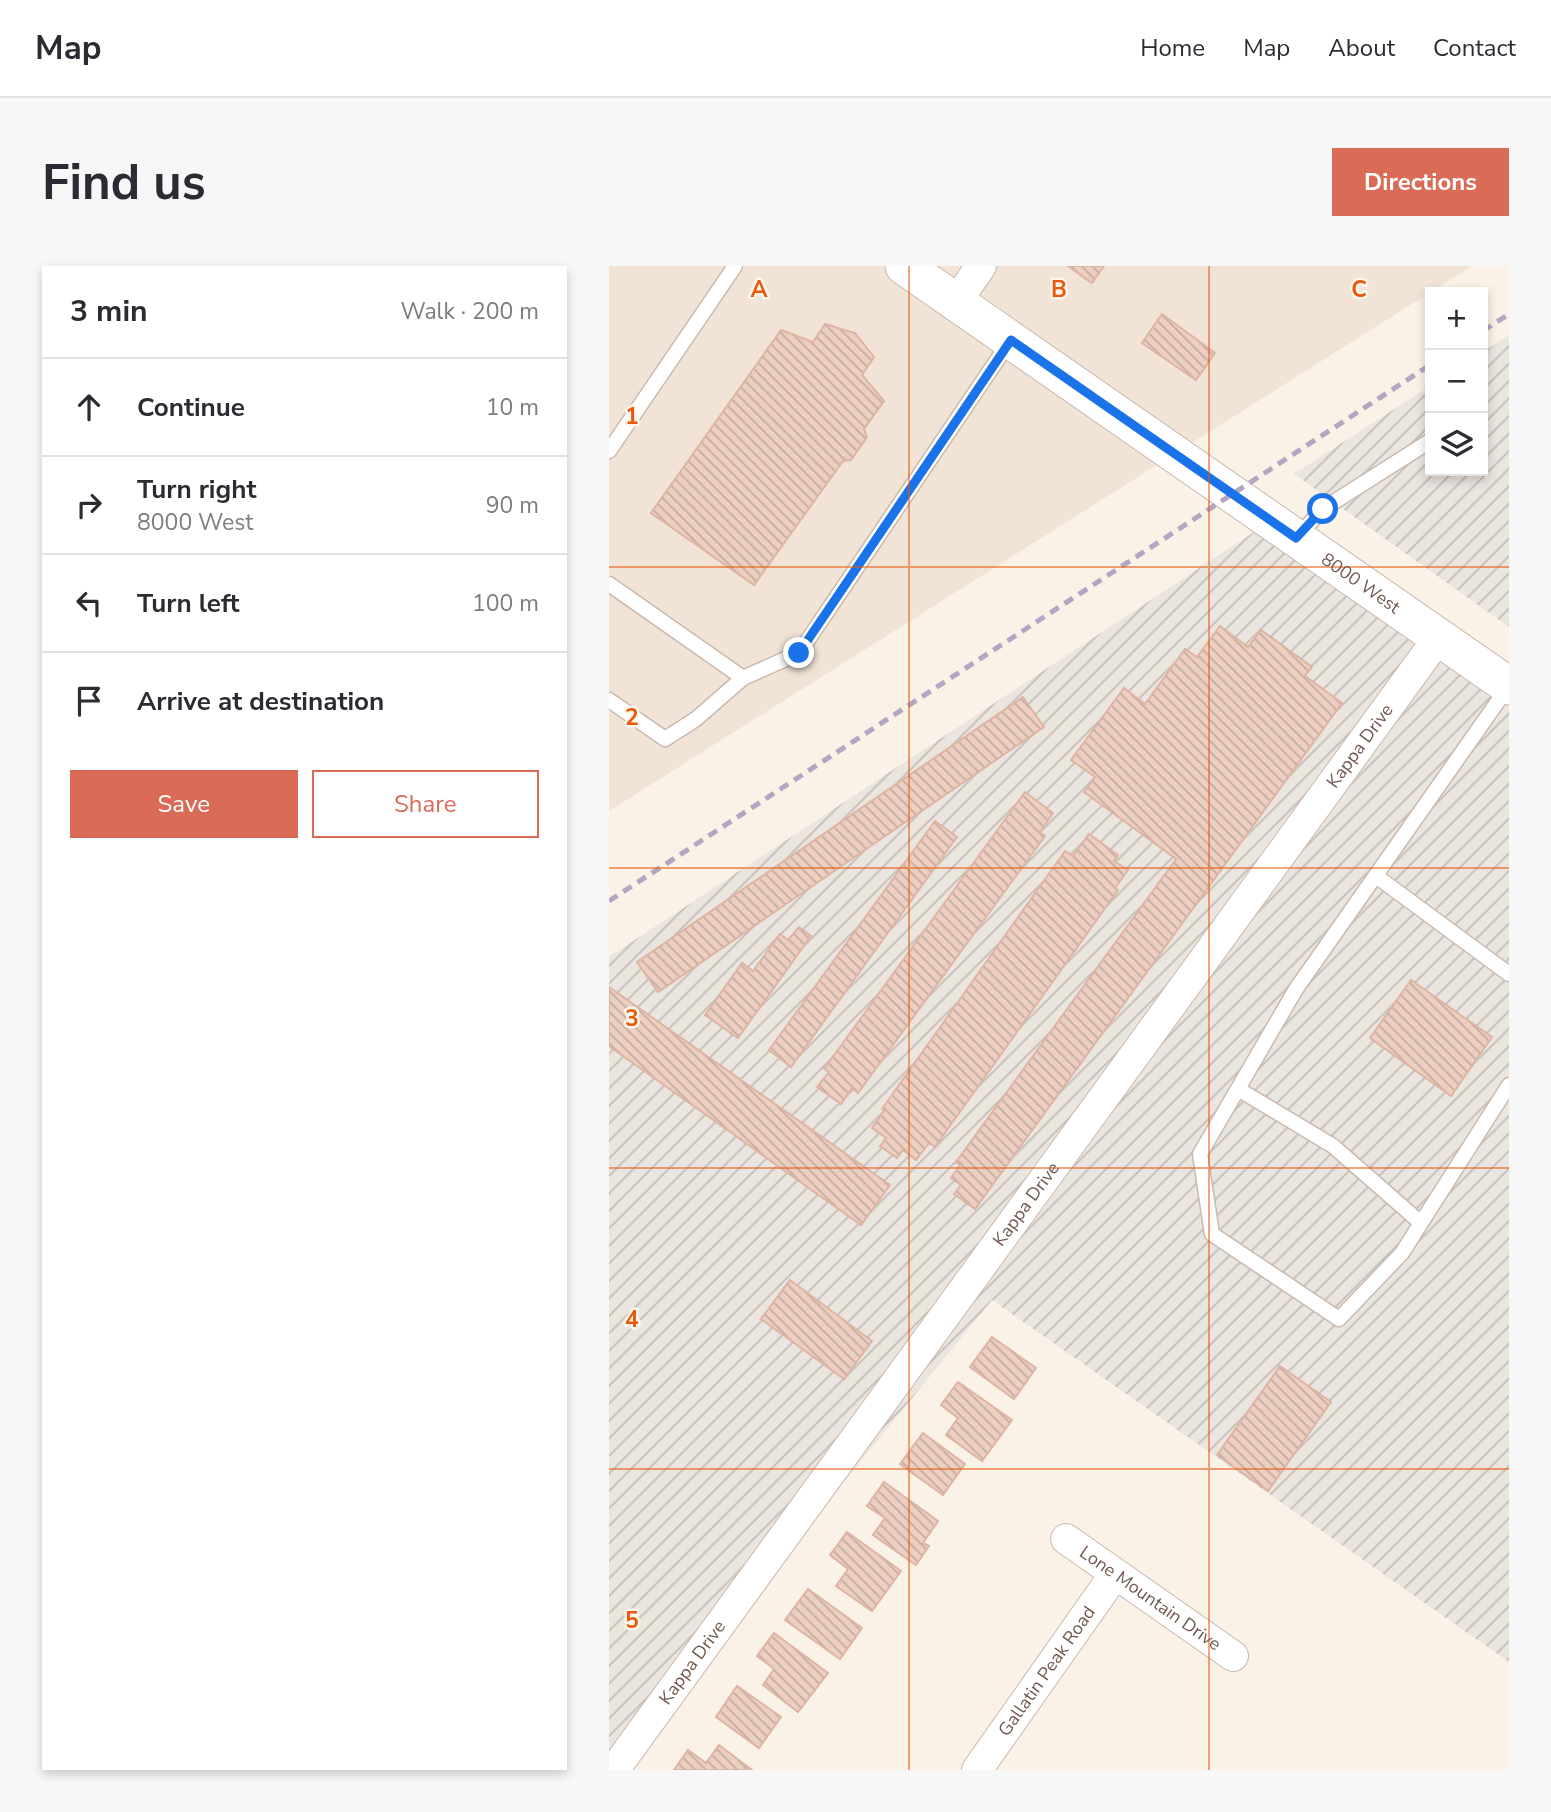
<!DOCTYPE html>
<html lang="en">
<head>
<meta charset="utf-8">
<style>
	:root { --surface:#fff; --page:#f7f7f7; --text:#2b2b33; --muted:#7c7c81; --line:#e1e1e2; --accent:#d96b57 }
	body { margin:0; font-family:"Nunito Sans",sans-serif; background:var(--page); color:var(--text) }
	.controls { position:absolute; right:21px; top:21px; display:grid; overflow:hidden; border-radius:0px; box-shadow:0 4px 10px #0003 }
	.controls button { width:63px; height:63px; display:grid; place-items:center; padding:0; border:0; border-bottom:2px solid var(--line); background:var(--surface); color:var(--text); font:35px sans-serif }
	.stop { position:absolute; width:21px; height:21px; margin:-16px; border:5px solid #1a73e8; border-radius:50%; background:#fff }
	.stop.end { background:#1a73e8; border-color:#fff; box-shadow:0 2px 7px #0008 }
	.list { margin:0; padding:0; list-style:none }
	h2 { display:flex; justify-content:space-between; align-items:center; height:91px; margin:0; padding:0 28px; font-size:30px }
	h2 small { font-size:23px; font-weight:400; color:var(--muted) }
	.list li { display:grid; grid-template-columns:46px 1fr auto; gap:21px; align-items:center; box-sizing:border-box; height:98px; padding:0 28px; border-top:2px solid var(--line) }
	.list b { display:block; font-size:26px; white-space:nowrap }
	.list p { margin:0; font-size:23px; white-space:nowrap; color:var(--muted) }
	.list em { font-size:23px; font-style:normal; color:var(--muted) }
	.actions { display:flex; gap:14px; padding:21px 28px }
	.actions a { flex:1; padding:16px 0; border:2px solid var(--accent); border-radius:0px; text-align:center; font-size:24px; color:var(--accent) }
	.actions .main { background:var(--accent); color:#fff }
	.icon { flex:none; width:38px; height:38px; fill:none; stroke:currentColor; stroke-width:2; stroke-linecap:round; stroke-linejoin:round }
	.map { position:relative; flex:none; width:900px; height:1504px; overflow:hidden; border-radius:0px }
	header { display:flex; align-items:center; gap:42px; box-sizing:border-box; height:98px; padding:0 35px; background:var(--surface); border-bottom:2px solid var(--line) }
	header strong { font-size:33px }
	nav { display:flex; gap:38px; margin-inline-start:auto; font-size:24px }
	.intro { display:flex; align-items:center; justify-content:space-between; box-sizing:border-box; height:168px; padding:0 42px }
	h1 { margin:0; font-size:49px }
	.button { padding:18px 32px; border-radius:0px; background:var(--accent); color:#fff; font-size:24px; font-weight:700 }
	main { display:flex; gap:42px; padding:0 42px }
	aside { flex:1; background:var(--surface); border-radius:0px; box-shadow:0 4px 10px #0003 }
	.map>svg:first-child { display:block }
	.residential { fill:#f1e3d6 }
	.industrial { fill:url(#industrial-furrows) }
	.building { fill:url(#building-back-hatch); stroke:#deb5a3; stroke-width:2 }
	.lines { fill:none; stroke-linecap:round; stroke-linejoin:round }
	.service-casing { stroke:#cbb9ae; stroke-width:17 }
	.minor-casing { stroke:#cbb9ae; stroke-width:32 }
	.tertiary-casing { stroke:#cbb9ae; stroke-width:39 }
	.service { stroke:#fff; stroke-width:14 }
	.minor { stroke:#fff; stroke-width:30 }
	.tertiary { stroke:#fff; stroke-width:37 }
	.rail { stroke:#b4a6c3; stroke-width:5; stroke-dasharray:10 7; stroke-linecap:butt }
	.route { stroke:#1a73e8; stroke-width:9 }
	.grid { fill:none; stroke:#e8590c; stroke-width:2; stroke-opacity:0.55 }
	.labels { text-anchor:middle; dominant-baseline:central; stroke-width:5; stroke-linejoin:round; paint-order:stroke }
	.street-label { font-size:18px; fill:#72584e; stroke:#fdf6ed }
	.grid-label { font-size:23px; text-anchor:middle; font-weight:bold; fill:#e8590c; stroke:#fdf6ed; stroke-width:5; stroke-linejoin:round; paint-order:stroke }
</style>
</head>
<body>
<header>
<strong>Map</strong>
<nav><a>Home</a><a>Map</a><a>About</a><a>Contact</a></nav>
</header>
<div class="intro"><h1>Find us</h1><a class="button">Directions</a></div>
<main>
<aside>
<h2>3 min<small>Walk · 200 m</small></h2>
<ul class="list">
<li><svg class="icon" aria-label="ahead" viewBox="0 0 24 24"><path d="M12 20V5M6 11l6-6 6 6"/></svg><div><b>Continue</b></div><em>10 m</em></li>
<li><svg class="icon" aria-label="right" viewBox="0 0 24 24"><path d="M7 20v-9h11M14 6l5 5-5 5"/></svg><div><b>Turn right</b><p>8000 West</p></div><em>90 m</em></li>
<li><svg class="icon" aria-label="left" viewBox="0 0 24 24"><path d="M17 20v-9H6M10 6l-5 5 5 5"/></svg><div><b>Turn left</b></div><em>100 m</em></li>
<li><svg class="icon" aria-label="arrive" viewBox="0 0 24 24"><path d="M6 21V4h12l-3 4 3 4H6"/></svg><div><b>Arrive at destination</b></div></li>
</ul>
<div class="actions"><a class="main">Save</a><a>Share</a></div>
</aside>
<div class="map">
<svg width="900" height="1504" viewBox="0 0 900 1504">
	<defs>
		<pattern id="industrial-furrows" width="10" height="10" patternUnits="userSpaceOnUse" patternTransform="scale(1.75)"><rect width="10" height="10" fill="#ebe5e0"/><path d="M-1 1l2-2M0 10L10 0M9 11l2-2" fill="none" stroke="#c3bcb8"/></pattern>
		<pattern id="building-back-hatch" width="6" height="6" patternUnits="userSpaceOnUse" patternTransform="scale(1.75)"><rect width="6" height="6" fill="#edcfc1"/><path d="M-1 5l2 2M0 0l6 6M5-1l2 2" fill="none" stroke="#c4ab9f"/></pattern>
	</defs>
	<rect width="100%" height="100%" fill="#faf1e7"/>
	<!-- residential -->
	<path class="residential" d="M0 0H863L0 545Z"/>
	<!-- industrial -->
	<path class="industrial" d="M900 69V361L685 208 821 120V205H874V86Z
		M651 262 900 439V1396L383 1034 0 1504V691Z"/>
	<!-- building -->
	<path class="building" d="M459 0H495L483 17Z
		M553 48 606 87 587 114 533 77Z
		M216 58 246 67 265 91 253 109 275 135 255 163 258 171 242 194 234 195 145 319 42 247 172 64 204 76Z
		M611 360 639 381 652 364 703 401 696 410 733 437 366 943 345 928 352 919 342 912 351 899 347 896 567 593 475 526 486 511 462 494 515 422 536 438 576 383 588 391Z
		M414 431 435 461 49 726 28 696Z
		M416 526 444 547 431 566 436 570 249 827 243 822 232 838 208 821 220 806 215 803Z
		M326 555 348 571 182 801 160 784Z
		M480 568 509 589 505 595 519 604 506 622 509 624 326 881 320 877 307 894 294 884 288 892 271 880 277 872 263 862 275 845 273 843 456 585 464 590Z
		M190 661 202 670 129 772 96 749 133 697 144 705 171 668 179 674Z
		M802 714 883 771 842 830 761 772Z
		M0 721 281 919 252 959 0 780Z
		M181 1014 263 1075 235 1113 152 1053Z
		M383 1071 427 1102 405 1133 361 1101Z
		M671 1100 722 1136 659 1225 608 1189Z
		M349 1116 403 1154 373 1195 337 1169 349 1152 332 1139Z
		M314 1167 356 1198 334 1229 291 1198Z
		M275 1216 329 1255 314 1277 320 1280 307 1299 264 1269 276 1252 258 1240Z
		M238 1266 292 1305 263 1345 227 1320 239 1303 221 1289Z
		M199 1323 253 1362 231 1393 176 1354Z
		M165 1367 219 1407 189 1446 154 1419 165 1403 148 1390Z
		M128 1420 172 1451 150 1482 107 1451Z
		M110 1479 143 1504H65L79 1484 97 1497Z"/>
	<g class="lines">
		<!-- service casing -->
		<g class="service-casing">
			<path id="service" d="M0 185 126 0
				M688 271 714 243 821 175
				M0 318 134 412 190 387 401 75
				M0 434 56 473 87 453 134 412
				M767 610 900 708
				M629 823 724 880 812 957 793 987 730 1053 603 968 591 888 687 723 899 421
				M812 957 900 819"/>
		</g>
		<!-- minor casing -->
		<g class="minor-casing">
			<g id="minor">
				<path d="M347 36 372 0"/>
				<path id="s1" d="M457 1273 624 1390"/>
				<path id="s2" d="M5 1504 830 371"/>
				<path id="s3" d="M368 1504 506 1308"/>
			</g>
		</g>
		<!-- tertiary casing -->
		<g class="tertiary-casing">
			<g id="tertiary">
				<path id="s4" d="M295 0 900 420"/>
			</g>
		</g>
		<!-- service -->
		<use href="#service" class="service"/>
		<!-- minor -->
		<use href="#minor" class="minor"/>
		<!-- tertiary -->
		<use href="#tertiary" class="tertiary"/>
		<!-- rail -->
		<path class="rail" d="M874 65 900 48
			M0 635 821 99"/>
	</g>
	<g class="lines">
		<!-- route -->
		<path class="route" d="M190 387 402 74 687 272 714 243"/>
	</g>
	<!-- grid -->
	<path class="grid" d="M300 0V1504M600 0V1504M0 301H900M0 602H900M0 902H900M0 1203H900"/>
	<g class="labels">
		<!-- street labels -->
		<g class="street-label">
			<text stroke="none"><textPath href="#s4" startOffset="556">8000 West</textPath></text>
			<text stroke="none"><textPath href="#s2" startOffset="1267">Kappa Drive</textPath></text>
			<text stroke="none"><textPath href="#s2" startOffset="700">Kappa Drive</textPath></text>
			<text stroke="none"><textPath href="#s1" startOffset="103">Lone Mountain Drive</textPath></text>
			<text stroke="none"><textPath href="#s2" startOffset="133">Kappa Drive</textPath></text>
			<text stroke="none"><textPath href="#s3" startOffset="121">Gallatin Peak Road</textPath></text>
		</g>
	</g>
	<g class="grid-label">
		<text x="150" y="31">A</text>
		<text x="450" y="31">B</text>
		<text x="750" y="31">C</text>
		<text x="23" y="158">1</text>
		<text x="23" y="459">2</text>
		<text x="23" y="760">3</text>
		<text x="23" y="1061">4</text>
		<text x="23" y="1362">5</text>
	</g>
</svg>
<div class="controls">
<button>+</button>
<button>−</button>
<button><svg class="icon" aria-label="layers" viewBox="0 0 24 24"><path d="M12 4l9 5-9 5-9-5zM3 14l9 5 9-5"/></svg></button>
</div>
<div class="stop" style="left:714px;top:243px"></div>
<div class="stop end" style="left:190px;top:387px"></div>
</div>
</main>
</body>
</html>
